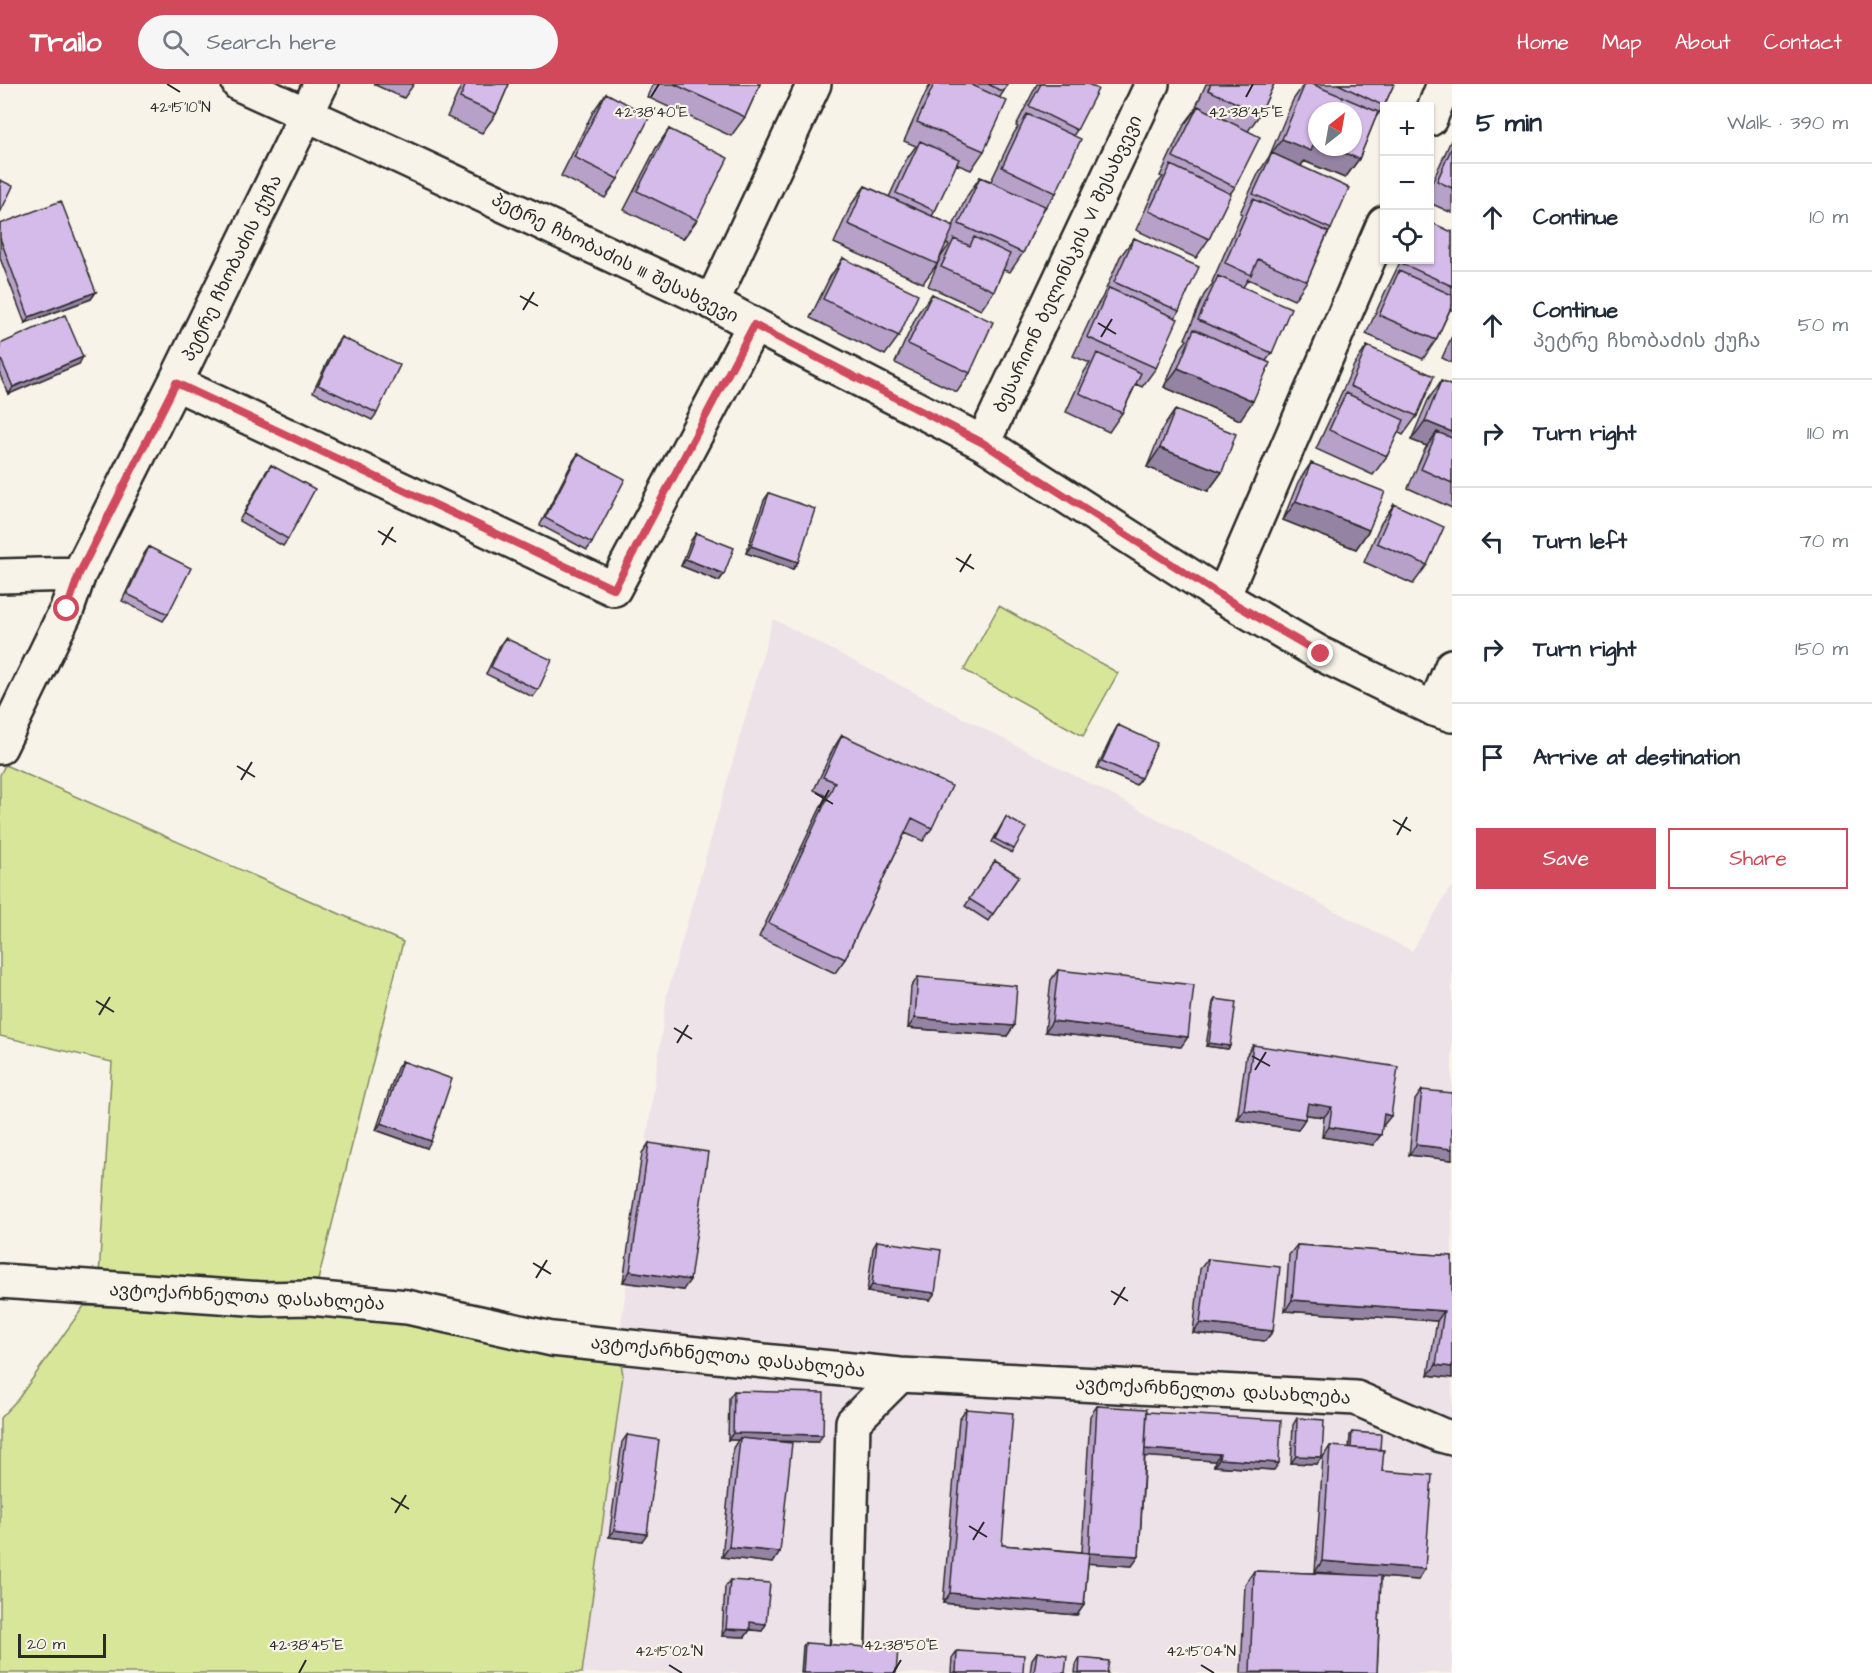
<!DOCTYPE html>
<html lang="en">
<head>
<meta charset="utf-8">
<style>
	:root { --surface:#fff; --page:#f6f6f7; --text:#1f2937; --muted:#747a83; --line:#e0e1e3; --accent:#d1495b }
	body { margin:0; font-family:"Architects Daughter","Noto Sans Georgian",sans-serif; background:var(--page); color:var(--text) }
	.controls { position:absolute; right:18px; top:18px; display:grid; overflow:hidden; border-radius:0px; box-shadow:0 2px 4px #0004 }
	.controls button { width:54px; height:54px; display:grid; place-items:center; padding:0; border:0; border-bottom:2px solid var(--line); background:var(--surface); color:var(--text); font:30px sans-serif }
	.compass { position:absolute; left:1308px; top:18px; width:54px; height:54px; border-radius:50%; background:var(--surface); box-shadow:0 2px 4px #0004; rotate:31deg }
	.scale { position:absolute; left:18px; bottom:15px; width:88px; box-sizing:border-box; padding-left:6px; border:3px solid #2b2b2b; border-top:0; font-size:16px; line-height:21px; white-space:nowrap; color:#2b2b2b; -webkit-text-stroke:4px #f7f3e8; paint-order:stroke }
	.stop { position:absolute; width:18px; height:18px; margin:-14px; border:4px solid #d1495b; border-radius:50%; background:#fff }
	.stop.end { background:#d1495b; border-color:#fff; box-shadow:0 2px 6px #0008 }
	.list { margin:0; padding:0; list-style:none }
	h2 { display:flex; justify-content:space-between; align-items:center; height:78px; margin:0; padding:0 24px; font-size:26px }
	h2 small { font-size:20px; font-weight:400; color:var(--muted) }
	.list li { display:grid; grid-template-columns:39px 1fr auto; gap:18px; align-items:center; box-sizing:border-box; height:108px; padding:0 24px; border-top:2px solid var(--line) }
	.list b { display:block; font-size:22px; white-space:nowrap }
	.list p { margin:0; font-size:20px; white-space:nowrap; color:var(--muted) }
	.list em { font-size:20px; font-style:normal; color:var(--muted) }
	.actions { display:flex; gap:12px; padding:18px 24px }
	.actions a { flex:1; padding:14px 0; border:2px solid var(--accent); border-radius:0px; text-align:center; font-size:21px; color:var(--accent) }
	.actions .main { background:var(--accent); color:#fff }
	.icon { flex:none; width:33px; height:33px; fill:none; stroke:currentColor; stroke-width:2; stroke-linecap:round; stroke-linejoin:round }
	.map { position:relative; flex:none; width:1452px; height:1589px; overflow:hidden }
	header { display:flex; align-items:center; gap:36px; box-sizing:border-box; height:84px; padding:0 30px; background:var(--accent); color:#fff }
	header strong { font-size:28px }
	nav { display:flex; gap:33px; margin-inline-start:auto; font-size:21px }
	.search { width:420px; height:54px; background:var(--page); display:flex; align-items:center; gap:15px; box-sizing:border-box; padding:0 21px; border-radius:33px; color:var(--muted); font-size:22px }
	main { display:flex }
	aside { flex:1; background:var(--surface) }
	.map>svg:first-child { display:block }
	.built { fill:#ede2e8 }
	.green { fill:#d8e69a; stroke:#828862; stroke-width:1.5 }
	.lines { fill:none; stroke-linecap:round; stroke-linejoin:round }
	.minor-casing { stroke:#2b2b2b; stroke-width:38 }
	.tertiary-casing { stroke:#2b2b2b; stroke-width:38 }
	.minor { stroke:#f7f3e8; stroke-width:33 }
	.tertiary { stroke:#f7f3e8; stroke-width:33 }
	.wall { fill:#b7a1c8; stroke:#2b2b2b; stroke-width:1.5 }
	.shaded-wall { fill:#9583a3; stroke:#2b2b2b; stroke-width:1.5 }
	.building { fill:#d5bbe9; stroke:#2b2b2b; stroke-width:1.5 }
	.route { stroke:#d1495b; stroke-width:8 }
	.ticks { fill:none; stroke:#2b2b2b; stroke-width:2 }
	.labels { text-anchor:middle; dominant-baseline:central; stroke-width:4.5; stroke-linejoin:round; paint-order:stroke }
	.street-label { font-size:18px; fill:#2b2b2b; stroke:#f7f3e8 }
	.ticks-label { font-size:15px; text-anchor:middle; fill:#2b2b2b; stroke:#f7f3e8; stroke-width:4.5; stroke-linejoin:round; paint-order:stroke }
</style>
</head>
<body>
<header>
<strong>Trailo</strong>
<div class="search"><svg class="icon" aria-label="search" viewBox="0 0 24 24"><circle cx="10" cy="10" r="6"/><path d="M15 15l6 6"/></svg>Search here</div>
<nav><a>Home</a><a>Map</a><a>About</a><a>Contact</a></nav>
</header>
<main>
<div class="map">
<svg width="1452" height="1589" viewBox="0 0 1452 1589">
	<rect width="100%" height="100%" fill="#f7f3e8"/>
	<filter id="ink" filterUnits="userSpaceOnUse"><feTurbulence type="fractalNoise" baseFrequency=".0167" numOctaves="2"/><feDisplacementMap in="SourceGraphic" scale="12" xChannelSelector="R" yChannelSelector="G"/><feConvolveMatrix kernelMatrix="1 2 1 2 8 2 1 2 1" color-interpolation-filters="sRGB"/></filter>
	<g filter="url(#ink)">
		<!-- built -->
		<path class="built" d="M773 535 1412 867 1452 801V1589H582L623 1291 618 1262 667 910Z"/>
		<!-- green -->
		<path class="green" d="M999 522 1118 589 1083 652 964 586Z
			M5 681 403 858 316 1204 99 1192 112 978 0 952V691Z
			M84 1222 277 1228 315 1225 618 1262 623 1291 582 1589H0V1334L18 1315Z"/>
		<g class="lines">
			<!-- minor casing -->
			<g class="minor-casing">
				<path id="minor" d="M1430 35 1444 0
					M712 218 814 0
					M175 299 614 505 754 241
					M983 359 1152 0
					M0 492 79 490
					M1223 513 1384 139
					M1434 625 1452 582
					M0 663 67 525 79 490 175 299 321 0
					M0 1197 263 1215 310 1214 407 1223 552 1255 900 1291 1356 1314 1441 1351 1452 1354
					M847 1589 853 1338 900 1291"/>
			</g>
			<!-- tertiary casing -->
			<g class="tertiary-casing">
				<path id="tertiary" d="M239 0 401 73 712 218 754 241 983 359 1223 513 1321 570 1434 625 1452 631"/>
			</g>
			<!-- minor -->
			<use href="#minor" class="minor"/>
			<!-- tertiary -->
			<use href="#tertiary" class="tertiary"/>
		</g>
		<!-- wall -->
		<path class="wall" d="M373 0H414L404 14Z
			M462 0H509L496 30 482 49 447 33Z
			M653 0H760L745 33 731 52 647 13Z
			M931 0H1008L1000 13 984 67 971 86 956 80 935 127 932 132 953 142 967 112 980 93 991 97 1014 49 1018 43 1016 42 1037 0H1088L1077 46 1073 52 1056 109 1042 128 1023 169 1010 188 1003 186 994 207 981 226 928 202 940 174 949 161 946 159 937 180 923 199 834 159 851 121 865 102 889 113 906 76 916 62 904 57 927 6Z
			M1206 0H1274L1260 30 1248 47 1235 103 1230 110 1209 155 1196 174 1136 146 1157 100 1163 93 1160 92 1184 41 1196 25H1195Z
			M1304 0H1394L1384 22 1376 33 1359 75 1345 94 1304 77 1301 82 1331 145 1327 151 1307 197 1294 216 1248 195 1243 203 1272 269 1266 277 1240 336 1164 303 1181 264 1187 256 1185 255 1204 211 1213 199 1212 198 1240 134 1242 130 1240 129 1259 88 1269 73 1293 16Z
			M606 9 618 95 605 114 561 92 593 28Z
			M669 45 697 136 683 155 624 126 656 64Z
			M1452 54V129L1430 119V103Z
			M0 140 96 208 91 215 25 239 0 174Z
			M1452 148V226H1450L1436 256 1423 275 1366 250 1386 206 1390 199 1401 176H1430Z
			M1134 154 1179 227 1175 234 1156 284 1142 303 1136 300 1122 329 1109 348 1066 328 1084 288 1090 279 1073 272 1096 223 1102 214 1120 173Z
			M843 174 899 252 885 271 810 234 830 193Z
			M932 210 970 289 957 308 895 279 918 229Z
			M1452 252V279L1442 274Z
			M341 253 377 329 372 336 313 308 336 260Z
			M0 260 79 280 9 310 0 291Z
			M1367 262 1417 332 1403 351 1398 348 1387 372 1373 391 1316 365 1333 328 1337 322 1336 321 1354 281Z
			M1441 297 1452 302V424L1408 404 1424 367 1427 362 1411 356 1428 316Z
			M1175 326 1222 388 1208 407 1147 383 1162 345Z
			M578 370 592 459 587 466 540 441 573 377Z
			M1311 379 1369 446 1356 465 1283 436 1298 398Z
			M271 381 288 455 283 462 239 437 266 388Z
			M769 409 798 478 793 485 746 469 764 416Z
			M1394 420 1427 481 1413 500 1364 478 1381 439Z
			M696 449 724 490 719 497 681 482 691 456Z
			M149 463 168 530 163 537 122 517 144 470Z
			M505 554 538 606 533 613 486 590 500 561Z
			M1118 641 1141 694 1136 701 1097 684 1114 648Z
			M842 651 932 744 923 757 905 749 845 875 835 889 759 853 826 712 814 706 833 665Z
			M1006 733 1014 765 1012 769 992 758Z
			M995 777 1019 792 988 837 965 822Z
			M1058 886 1181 963 1045 948 1051 896Z
			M918 893 1014 942 1007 952 908 944 911 903Z
			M1215 915 1230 962 1228 965 1206 962 1213 918Z
			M1253 961 1383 1042H1382L1373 1061 1322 1053 1324 1033 1306 1031 1298 1046 1237 1036 1246 972Z
			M402 977 427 1064 376 1046 397 984Z
			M1422 1006 1452 1076 1409 1071 1415 1016Z
			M649 1059 683 1206 623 1198 642 1069Z
			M877 1157 930 1216 867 1208 873 1164Z
			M1297 1161 1452 1172V1294L1428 1291 1437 1237 1285 1227 1289 1171Z
			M1208 1175 1273 1247 1265 1257 1193 1249 1200 1185Z
			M734 1307 818 1358 773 1357 780 1468 773 1479 722 1473 733 1364 738 1356H728L729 1314Z
			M1097 1322 1147 1328 1274 1386 1214 1382 1215 1377 1145 1372 1139 1472 1132 1482 1088 1479 1084 1521 1077 1531 943 1519 959 1335 966 1325 1002 1461 1082 1468 1090 1332Z
			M1297 1334 1317 1380 1291 1379 1293 1341Z
			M1352 1348 1380 1366 1382 1387 1425 1485 1418 1496 1381 1493 1377 1589H1241L1245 1500 1254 1487 1363 1491 1315 1488 1323 1373 1330 1362 1349 1364 1350 1351Z
			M627 1351 642 1457 609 1453 622 1358Z
			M730 1496 766 1540 762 1547 750 1546 745 1553 722 1552 725 1503Z
			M805 1559 896 1589H801L803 1562Z
			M957 1567 1023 1589H951L952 1574Z
			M1037 1568 1065 1589H1030L1032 1575Z
			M1080 1574 1107 1589H1075L1076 1581Z"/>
		<!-- shaded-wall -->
		<path class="shaded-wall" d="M1282 55 1315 57H1317V63H1331L1359 75 1345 94 1304 77 1298 86 1271 70Z
			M96 208 91 215 25 239 29 233Z
			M83 273 79 280 9 310 13 303Z
			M1178 284 1253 317 1240 336 1164 303Z
			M1425 337 1452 348V372L1437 348 1427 362 1411 356Z
			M1160 364 1222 388 1208 407 1147 383Z
			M1296 417 1369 446 1356 465 1283 436Z
			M751 462 798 478 793 485 746 469Z
			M686 475 724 490 719 497 681 482Z
			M915 934 1014 942 1007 952 908 944Z
			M1052 937 1188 953 1181 963 1045 948Z
			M1209 959 1230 962 1228 965 1206 962Z
			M1308 1019 1332 1023 1324 1033 1300 1030Z
			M1244 1026 1305 1035 1298 1046 1237 1036Z
			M1384 1030 1391 1032 1383 1042 1376 1041Z
			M381 1039 431 1057 427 1064 376 1046Z
			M1329 1043 1381 1051 1373 1061 1322 1053Z
			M1416 1061 1452 1065V1076L1409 1071Z
			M630 1187 690 1196 683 1206 623 1198Z
			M872 1201 935 1209 930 1216 867 1208Z
			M1292 1216 1444 1227 1437 1237 1285 1227Z
			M1200 1239 1273 1247 1265 1257 1193 1249Z
			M1436 1281 1452 1283V1294L1428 1291Z
			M733 1349 823 1351 818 1358 740 1356V1354L738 1356H728Z
			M1143 1365 1220 1370 1215 1377 1138 1372Z
			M1296 1372 1322 1373 1317 1380 1291 1379Z
			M1219 1375 1279 1379 1274 1386 1214 1382Z
			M614 1446 647 1450 642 1457 609 1453Z
			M729 1463 780 1468 773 1479 722 1473Z
			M1089 1469 1139 1472 1132 1482 1082 1479Z
			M1322 1477 1425 1485 1418 1496 1315 1488Z
			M950 1509 1084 1521 1077 1531 943 1519Z
			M750 1538 766 1540 762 1547 745 1545Z
			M726 1545 750 1546 745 1553 722 1552Z"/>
		<!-- building -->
		<path class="building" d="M466 0H509L496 30 460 14Z
			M674 0H760L745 33Z
			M934 0H970L1007 17 984 67 917 38Z
			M988 0H1008L1003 8Z
			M1041 0H1088L1098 5 1077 46 1029 22Z
			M1211 0H1274L1260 30 1208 6Z
			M1305 0H1312L1378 28 1359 75 1331 63H1353V27H1317V57H1315L1311 67 1282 55Z
			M1338 0H1394L1384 22Z
			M606 9 650 32 618 95 574 73Z
			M1198 22 1260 53 1235 103 1173 73Z
			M1027 30 1081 55 1056 109 1002 83Z
			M669 45 728 74 697 136 637 107Z
			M920 57 959 75 935 127 896 109Z
			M1452 63V104L1437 97Z
			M1272 69 1349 104 1331 145 1253 110Z
			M1171 81 1231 110 1209 155 1149 127Z
			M980 93 1045 122 1023 169 959 140Z
			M0 96 13 102 0 129Z
			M865 102 954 142 937 180 848 140Z
			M1253 115 1328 148 1307 197 1258 175 1251 191 1225 179Z
			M61 117 96 208 29 233 0 154V140Z
			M1430 138 1452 148V202L1403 180 1405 176H1430Z
			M974 153 1010 170 994 207 941 183 954 155 970 162Z
			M1134 154 1199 183 1179 227 1114 198Z
			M843 174 918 210 899 252 823 215Z
			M1399 187 1452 211V221L1436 256 1379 231Z
			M1218 192 1291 224 1272 269 1198 236Z
			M1109 204 1178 235 1156 284 1087 253Z
			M932 210 993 238 970 289 908 260Z
			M65 231 83 273 13 303 0 273V260Z
			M1194 245 1270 279 1253 317 1178 284Z
			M341 253 400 281 377 329 318 301Z
			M1367 262 1434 292 1417 332 1350 302Z
			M1097 269 1141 289 1122 329 1079 309Z
			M1441 297 1452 302V348L1425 337Z
			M1346 309 1404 336 1387 372 1329 346Z
			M1175 326 1236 350 1222 388 1160 364Z
			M1437 348 1452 354V399L1421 385Z
			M578 370 625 395 592 459 545 434Z
			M1311 379 1385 408 1369 446 1296 417Z
			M271 381 315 405 288 455 244 430Z
			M769 409 815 425 798 478 751 462Z
			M1394 420 1444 443 1427 481 1377 459Z
			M696 449 734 464 724 490 686 475Z
			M149 463 191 484 168 530 127 510Z
			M505 554 552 576 538 606 491 583Z
			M1118 641 1157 659 1141 694 1102 677Z
			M842 651 952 702 932 744 912 734 845 875 769 839 835 698 823 693Z
			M1006 733 1026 744 1014 765 995 755Z
			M995 777 1019 792 993 830 969 815Z
			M1058 886 1194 901 1188 953 1052 937Z
			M918 893 1017 902 1014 942 915 934Z
			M1215 915 1236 918 1230 962 1209 959Z
			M1253 961 1398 983 1391 1032 1384 1030 1381 1051 1329 1043 1332 1023 1308 1019 1305 1035 1244 1026Z
			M402 977 452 995 431 1057 381 1039Z
			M1422 1006 1452 1009V1065L1416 1061Z
			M649 1059 708 1068 690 1196 630 1187Z
			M877 1157 941 1166 935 1209 872 1201Z
			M1297 1161 1452 1172V1283L1436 1281 1444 1227 1292 1216Z
			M1208 1175 1280 1183 1273 1247 1200 1239Z
			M734 1307 824 1309 823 1351 733 1349Z
			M1097 1322 1147 1325 1139 1472 1089 1469Z
			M966 1325 1013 1329 1002 1461 1089 1469 1084 1521 950 1509Z
			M1147 1328 1281 1336 1279 1379 1219 1375 1220 1370 1145 1365Z
			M1297 1334 1324 1336 1322 1373 1296 1372Z
			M1352 1348 1381 1350 1380 1366 1351 1364Z
			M627 1351 659 1356 647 1450 614 1446Z
			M740 1354 792 1359 780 1468 729 1463Z
			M1330 1362 1384 1366 1382 1387 1432 1391 1425 1485 1322 1477Z
			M1254 1487 1381 1492 1377 1589 1250 1588Z
			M730 1496 770 1499 766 1540 750 1538V1546L726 1545Z
			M805 1559 898 1565 896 1589H803Z
			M957 1567 1024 1571 1023 1589H956Z
			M1037 1568 1067 1572 1065 1589H1034Z
			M1080 1574 1109 1577 1107 1589H1079Z"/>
	</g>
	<g class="lines" filter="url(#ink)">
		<!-- route -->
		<path class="route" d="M67 525 79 490 176 299 614 505 754 241 983 359 1223 513 1321 570"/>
	</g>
	<!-- ticks -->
	<path class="ticks" d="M167 0 180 8M651 13 659 0M1246 13 1253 0M520 212 538 222M523 226 534 208M1098 239 1116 250M1101 253 1112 235M378 447 396 458M382 461 393 443M956 474 974 485M960 488 971 470M237 682 255 693M241 696 252 678M815 709 833 720M819 724 829 706M1393 736 1411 747M1397 751 1407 733M96 917 114 928M99 931 110 913M674 944 692 955M677 959 688 941M1252 972 1270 982M1255 986 1266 968M533 1179 551 1190M536 1194 547 1176M1111 1207 1128 1217M1114 1221 1125 1203M391 1414 409 1425M395 1429 406 1411M969 1442 987 1453M973 1456 984 1438M669 1581 682 1589M1201 1581 1214 1589M299 1589 306 1576M893 1589 901 1576"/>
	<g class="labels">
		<!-- street labels -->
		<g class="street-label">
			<text transform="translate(615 174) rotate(26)">პეტრე ჩხობაძის III შესახვევი</text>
			<text transform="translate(1068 180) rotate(-65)">ბესარიონ ბელინსკის VI შესახვევი</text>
			<text transform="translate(232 184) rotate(-64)">პეტრე ჩხობაძის ქუჩა</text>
			<text transform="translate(247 1213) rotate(3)">ავტოქარხნელთა დასახლება</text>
			<text transform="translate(728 1273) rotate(6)">ავტოქარხნელთა დასახლება</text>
			<text transform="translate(1213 1307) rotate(3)">ავტოქარხნელთა დასახლება</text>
		</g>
	</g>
	<g class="ticks-label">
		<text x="180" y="28">42°15'10"N</text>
		<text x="651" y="33">42°38'40"E</text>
		<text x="1246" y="33">42°38'45"E</text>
		<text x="306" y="1566">42°38'45"E</text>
		<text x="901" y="1566">42°38'50"E</text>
		<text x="669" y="1572">42°15'02"N</text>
		<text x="1201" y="1572">42°15'04"N</text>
	</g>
</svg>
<div class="controls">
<button>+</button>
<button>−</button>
<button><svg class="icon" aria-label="locate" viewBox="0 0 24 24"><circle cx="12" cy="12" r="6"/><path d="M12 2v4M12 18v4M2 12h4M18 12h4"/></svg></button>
</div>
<svg class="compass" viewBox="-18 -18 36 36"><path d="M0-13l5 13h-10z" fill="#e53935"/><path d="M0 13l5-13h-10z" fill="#747a83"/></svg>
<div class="scale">20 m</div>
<div class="stop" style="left:67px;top:525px"></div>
<div class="stop end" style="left:1321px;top:570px"></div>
</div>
<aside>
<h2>5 min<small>Walk · 390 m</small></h2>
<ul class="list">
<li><svg class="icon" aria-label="ahead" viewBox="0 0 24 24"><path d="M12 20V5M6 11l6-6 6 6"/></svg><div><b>Continue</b></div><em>10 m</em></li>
<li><svg class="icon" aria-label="ahead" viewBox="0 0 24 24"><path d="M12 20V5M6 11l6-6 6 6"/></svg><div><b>Continue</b><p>პეტრე ჩხობაძის ქუჩა</p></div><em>50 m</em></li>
<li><svg class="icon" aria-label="right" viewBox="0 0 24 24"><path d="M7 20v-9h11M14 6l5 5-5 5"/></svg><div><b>Turn right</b></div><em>110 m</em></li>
<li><svg class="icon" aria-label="left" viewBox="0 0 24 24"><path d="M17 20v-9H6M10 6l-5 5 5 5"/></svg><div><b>Turn left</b></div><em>70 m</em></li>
<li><svg class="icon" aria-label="right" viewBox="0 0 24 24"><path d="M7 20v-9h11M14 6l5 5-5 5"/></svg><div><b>Turn right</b></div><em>150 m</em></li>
<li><svg class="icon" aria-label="arrive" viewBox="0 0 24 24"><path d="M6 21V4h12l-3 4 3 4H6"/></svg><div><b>Arrive at destination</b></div></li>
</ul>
<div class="actions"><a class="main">Save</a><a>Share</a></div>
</aside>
</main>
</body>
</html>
